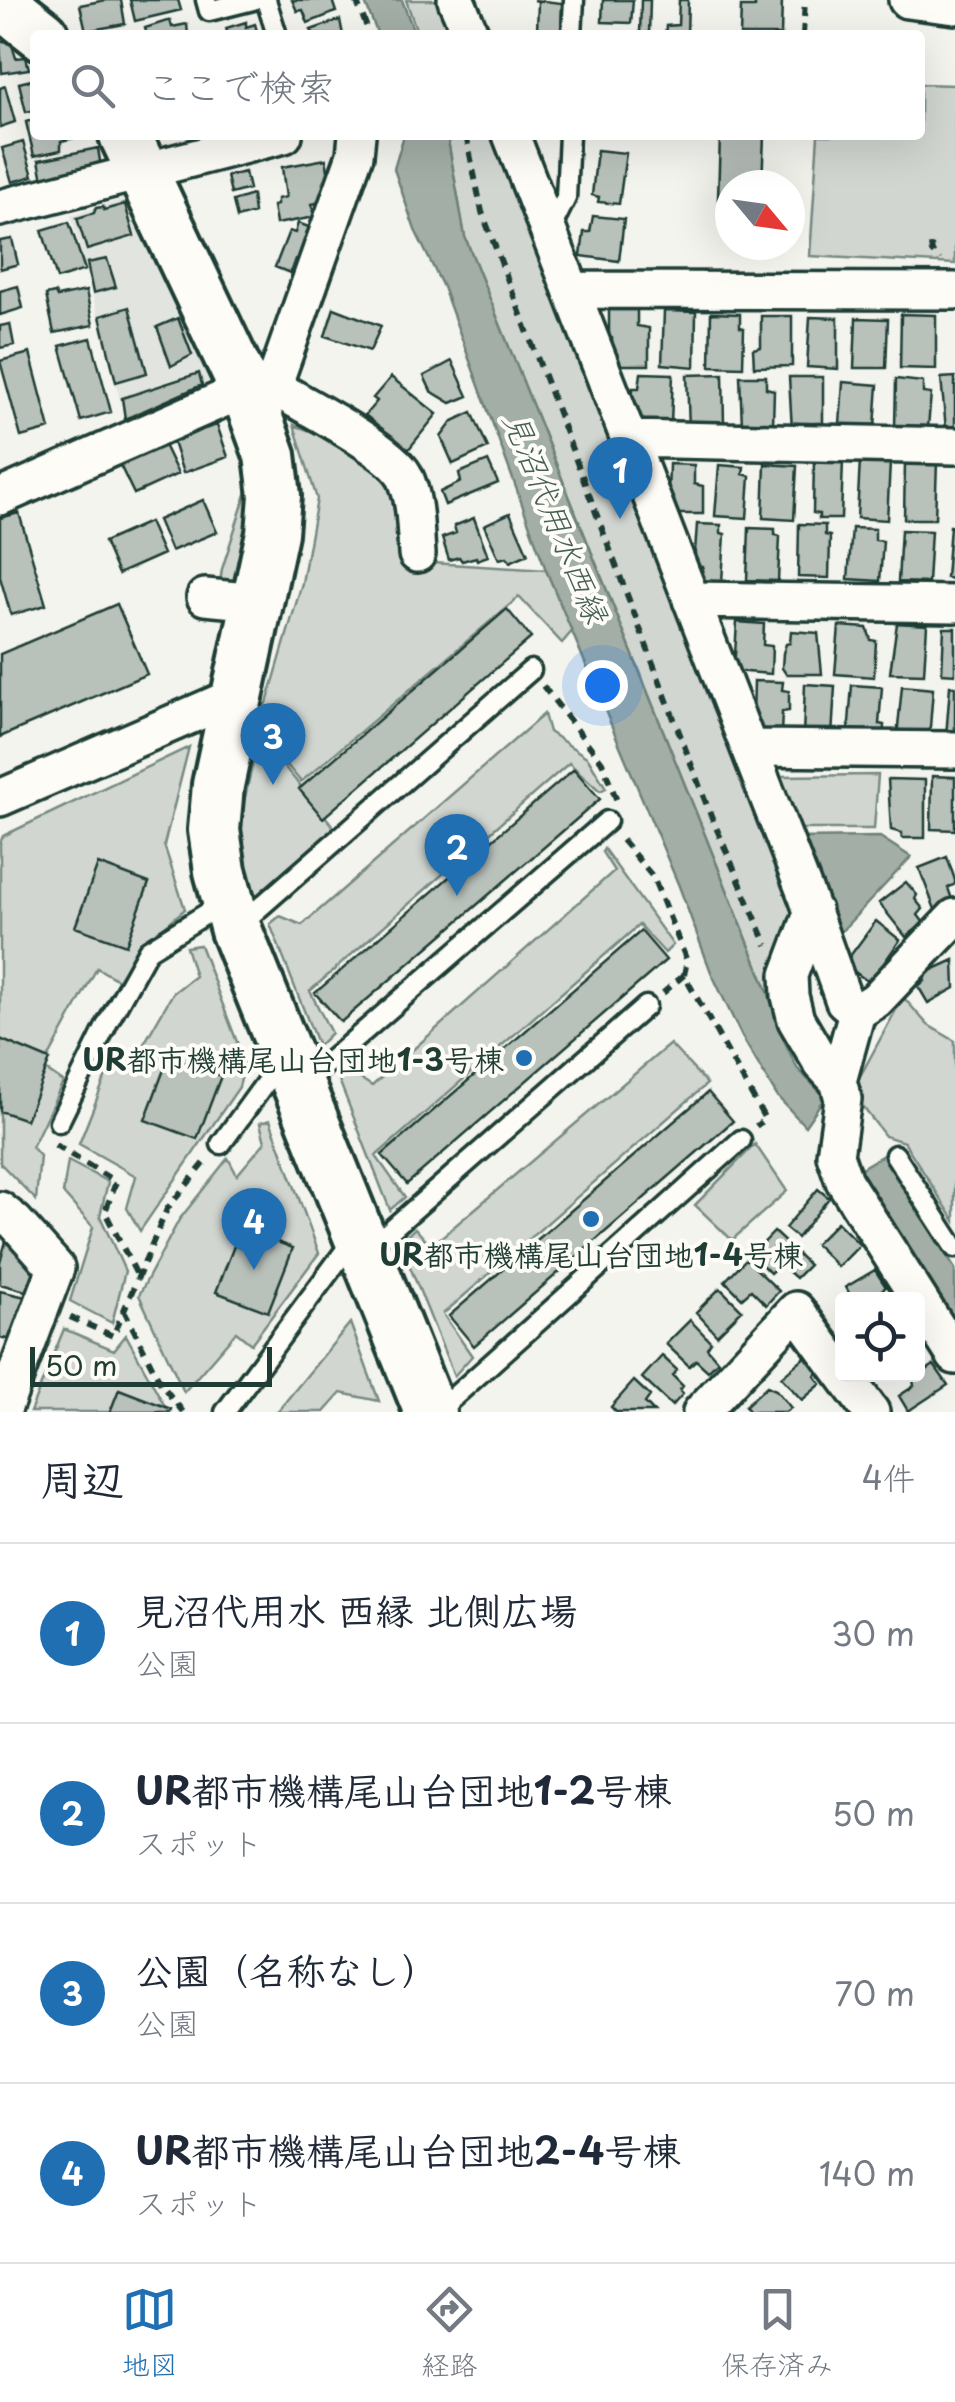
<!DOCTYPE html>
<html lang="ja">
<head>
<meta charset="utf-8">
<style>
	:root { --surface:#fff; --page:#f6f6f7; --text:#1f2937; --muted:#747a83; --line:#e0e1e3; --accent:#1f6fb2 }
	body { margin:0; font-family:"Playpen Sans","Klee One",sans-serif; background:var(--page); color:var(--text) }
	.controls { position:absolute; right:30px; bottom:30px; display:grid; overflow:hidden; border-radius:10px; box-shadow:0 10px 40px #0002 }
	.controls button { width:90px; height:90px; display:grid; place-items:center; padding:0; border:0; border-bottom:2px solid var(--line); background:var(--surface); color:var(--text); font:50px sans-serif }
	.compass { position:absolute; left:715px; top:170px; width:90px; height:90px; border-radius:50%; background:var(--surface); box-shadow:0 10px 40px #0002; rotate:119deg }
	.scale { position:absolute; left:30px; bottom:25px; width:242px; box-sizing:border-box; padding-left:10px; border:5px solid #1f3d34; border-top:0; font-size:28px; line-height:35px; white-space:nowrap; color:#1f3d34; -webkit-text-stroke:8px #fdfcf7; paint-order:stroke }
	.you { position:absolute; left:602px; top:685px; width:35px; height:35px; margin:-25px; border:8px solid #fff; border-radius:50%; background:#1a73e8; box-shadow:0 0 0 15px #1a73e833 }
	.badge { display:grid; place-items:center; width:65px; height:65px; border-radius:50%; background:var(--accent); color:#fff; font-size:32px; font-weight:700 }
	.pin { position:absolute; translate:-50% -82px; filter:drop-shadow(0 2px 5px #0008) }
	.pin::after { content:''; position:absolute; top:52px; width:35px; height:30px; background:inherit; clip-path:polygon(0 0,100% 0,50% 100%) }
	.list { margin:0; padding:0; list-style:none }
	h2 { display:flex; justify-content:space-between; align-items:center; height:130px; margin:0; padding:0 40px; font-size:42px }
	h2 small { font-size:32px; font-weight:400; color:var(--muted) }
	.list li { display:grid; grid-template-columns:65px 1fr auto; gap:30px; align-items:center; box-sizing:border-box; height:180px; padding:0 40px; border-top:2px solid var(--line) }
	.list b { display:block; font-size:38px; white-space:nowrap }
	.list p { margin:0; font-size:32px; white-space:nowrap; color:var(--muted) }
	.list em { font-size:32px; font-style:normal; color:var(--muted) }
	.icon { flex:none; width:55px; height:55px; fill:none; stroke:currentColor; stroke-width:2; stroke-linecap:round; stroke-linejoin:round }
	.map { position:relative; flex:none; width:955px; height:1412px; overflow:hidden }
	.search { position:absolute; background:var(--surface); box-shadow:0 10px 40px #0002; left:30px; right:30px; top:30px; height:110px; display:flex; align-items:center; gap:25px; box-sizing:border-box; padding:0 35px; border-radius:10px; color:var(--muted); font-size:38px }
	.sheet { height:850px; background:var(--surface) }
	nav { display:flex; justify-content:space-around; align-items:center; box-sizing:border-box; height:140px; border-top:2px solid var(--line); background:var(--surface); font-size:28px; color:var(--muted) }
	nav a { display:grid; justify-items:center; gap:5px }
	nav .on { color:var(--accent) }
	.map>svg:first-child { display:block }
	.built { fill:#e2e5df }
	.green { fill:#d1d6d1; stroke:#788a82; stroke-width:2.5 }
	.water { fill:#a3aea7; stroke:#6e8179; stroke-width:2.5 }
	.building { fill:#b9c1bb; stroke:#1f3d34; stroke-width:2.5 }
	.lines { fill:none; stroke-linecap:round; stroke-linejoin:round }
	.lane-casing { stroke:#1f3d34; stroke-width:25 }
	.street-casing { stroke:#1f3d34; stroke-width:42 }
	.secondary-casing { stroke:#1f3d34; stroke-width:58 }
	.path { stroke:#1f3d34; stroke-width:6; stroke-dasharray:10 8; stroke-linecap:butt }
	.lane { stroke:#fdfcf7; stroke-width:18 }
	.street { stroke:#fdfcf7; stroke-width:35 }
	.secondary { stroke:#fdfcf7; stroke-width:50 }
	.poi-dot { fill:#1f6fb2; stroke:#fdfcf7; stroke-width:4 }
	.labels { text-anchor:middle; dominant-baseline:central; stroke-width:8; stroke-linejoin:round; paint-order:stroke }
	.poi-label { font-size:30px; font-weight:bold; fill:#1f3d34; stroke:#fdfcf7; text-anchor:end }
	.water-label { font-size:32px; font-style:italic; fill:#475f56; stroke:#fdfcf7 }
</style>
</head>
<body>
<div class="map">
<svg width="955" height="1412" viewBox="0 0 955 1412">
	<rect width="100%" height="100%" fill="#f4f4ef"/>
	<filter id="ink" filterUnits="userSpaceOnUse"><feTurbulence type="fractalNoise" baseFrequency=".01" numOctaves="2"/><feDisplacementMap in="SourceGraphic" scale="20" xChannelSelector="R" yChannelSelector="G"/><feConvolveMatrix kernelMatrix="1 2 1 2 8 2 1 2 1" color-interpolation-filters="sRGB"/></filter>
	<g filter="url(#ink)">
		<!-- built -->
		<path class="built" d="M123 199 212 386 125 419 71 215Z"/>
		<!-- green -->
		<path class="green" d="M406 0H436L449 35H418Z
			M920 84 955 85V264L810 256 818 135H920Z
			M447 135H511L808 900 768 992 465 237Z
			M294 425 338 441 391 484 400 561 546 570 573 630 562 643 519 597 301 782 259 731 302 583 317 499Z
			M252 486 241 587 220 582 222 569 248 488Z
			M544 714 549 732 588 758 606 788 600 791 569 763 310 991 331 1033 318 1046 270 924 280 916 302 925Z
			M259 736 339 833 253 907 235 841Z
			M189 747 164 845 185 909 137 950 118 980 97 968 43 1068 63 1082 32 1147 40 1156 36 1200 0 1163V843L3 836Z
			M878 775 874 829H795L779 776Z
			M604 849 673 945 665 953 639 925 376 1156 405 1197 390 1210 339 1080 350 1072 372 1086 614 871 602 852Z
			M200 945 245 1063 239 1087 140 1231 127 1208 136 1176 79 1144 115 1053 137 1056 173 993 195 976 186 947Z
			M903 997 928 1025 955 1041V1221L904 1142 885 1136 857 1099V1082Z
			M670 1044 707 1084 443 1314 472 1356 454 1376 400 1242 415 1228 431 1246Z
			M270 1120 319 1253 251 1344 236 1332 184 1392 139 1295 179 1220 228 1158 237 1175 265 1142 260 1123Z
			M755 1144 787 1191 732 1240 695 1205Z
			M68 1161 108 1182 100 1216 125 1271 112 1323 70 1301 93 1227 63 1193Z
			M350 1323 379 1401 341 1393 324 1412H277Z
			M64 1329 114 1350 126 1335 168 1412H30Z"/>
		<!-- water -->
		<path class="water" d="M364 0H402L415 35H378Z
			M404 135H447L465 237 768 992 784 1040 797 1068 825 1097 805 1126 777 1096 742 1037 711 972 679 886 546 570 443 287 415 230 394 169Z
			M880 837 911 857 835 938 795 838Z
			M885 1154 955 1269V1334L856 1171Z"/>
		<!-- building -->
		<path class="building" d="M106 0H121L125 24 86 31 80 5Z
			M130 0H178L181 10 135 21Z
			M292 0H332L336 12 308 23 303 10 297 11Z
			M534 0 562 3 561 35H526L537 32 538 1Z
			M603 0H633L631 23 602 22Z
			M641 0H650L649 35H640Z
			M679 0H688L687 35H665L666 26 678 25Z
			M755 0H782L781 35H740L741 7H755Z
			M170 20 172 27 187 24 188 35H147L145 28Z
			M340 20 343 35H314L311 30Z
			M246 22V27L255 24 258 35H228L226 28Z
			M5 41 12 45 16 58 26 57 29 69 2 73 0 42Z
			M35 79V110L26 112 19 83Z
			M5 86 15 122 0 127V88Z
			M35 119V135H73L74 138 61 141V150L34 156 26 122Z
			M720 135H764L762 185H730V199H718Z
			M23 142 33 176 12 182 2 148Z
			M98 148 101 168 43 180 39 160Z
			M597 150 626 153 619 204 598 202 599 197 592 195Z
			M326 159 330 182 323 184 326 201 312 204 315 217 276 224 273 206 277 205V199L286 197 282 167Z
			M245 172 249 189 231 194 227 176Z
			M252 195 254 213 237 218 233 201Z
			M125 204 134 236 87 250 77 218 94 213 96 208 103 207 104 210Z
			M593 216 624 219 619 261 581 256 584 232H590Z
			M69 222 85 270 57 279 42 230Z
			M298 223 314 229 302 261 295 259 290 273 275 267 289 231 295 233Z
			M12 239 18 264 0 269V241Z
			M107 259 116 287 93 293 87 263Z
			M18 286 23 308 0 315V291Z
			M86 291 93 325 54 333 46 295 55 293 57 297Z
			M129 307 147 373 116 382 100 316Z
			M334 308 381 326 370 351 325 336Z
			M609 310H637V326L649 328V365H618L617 354H613L612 338 609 337Z
			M664 311 696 312 695 367 662 364Z
			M711 313 740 314V327L744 328 743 367 710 366Z
			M901 314 936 315V369L900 368Z
			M761 316H792V366L754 367 753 349 761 347Z
			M810 317 838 318V369L807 367Z
			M178 318 192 355 171 366 157 327Z
			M856 318 888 319 886 368H854Z
			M10 324 14 345 0 348V326Z
			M91 338 111 412 81 421 60 346Z
			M30 353 50 429 21 437 0 361Z
			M452 361 468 396 451 403 431 391 424 376Z
			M199 373 202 385 125 419 122 398Z
			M641 373 673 374 671 424 644 423 637 419 638 408 632 407 633 388H639Z
			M723 374 724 424 689 428 687 375Z
			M740 376H766V388L774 390 773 425H742Z
			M391 377 437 414 408 450 365 415 377 401 373 398Z
			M789 377H823V423H816L815 430H792Z
			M955 377V429H946L941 378Z
			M896 379 923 382V393L931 394 928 427H922L920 432 895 429Z
			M843 382 878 385 875 427 840 424Z
			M472 412 488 448 453 464 441 437 453 421Z
			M217 425 228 457 183 473 172 439Z
			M163 443 178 474 134 494 119 463Z
			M814 459 843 460 841 519H819V514L813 513Z
			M860 460 890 463 887 520 857 518Z
			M488 461 498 483 445 505 440 492 461 482 459 473Z
			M905 461 937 462 935 519H904Z
			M669 464 694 465V484L703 486V514H674V498L668 497Z
			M765 464 797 466 794 520 763 518Z
			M719 465 744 467 743 474 750 476 747 518 715 516Z
			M203 500 217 532 171 551 158 520Z
			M19 513 46 605 11 615 0 577V518Z
			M510 513 528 554 510 562 507 557 499 559 484 525Z
			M474 518 488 556 477 560 476 557 462 561 459 557 449 560 442 538 456 533 454 526Z
			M149 522 163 554 118 574 104 542Z
			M697 524 721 525V533L725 534 722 582 702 580 703 567 694 566Z
			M799 524 825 525V535L830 536 829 578 798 577Z
			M950 526 955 527V579L946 578Z
			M749 528 775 529V535L780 536 778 581 747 580Z
			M852 528 875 529V540L883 541 880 581 848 579Z
			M901 530 931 531 928 583 898 582Z
			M117 604 147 674 0 737V654Z
			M507 609 531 638 323 818 299 789Z
			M737 622 764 624 763 645 772 646 771 674 734 671Z
			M897 623 927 625 924 674 890 673Z
			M839 626 867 628 871 640 876 641 874 677 835 674Z
			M944 628H955V674L942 673Z
			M791 631 818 633 822 674H786L782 668 783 653 786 644 790 643Z
			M754 681 783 682 782 690 789 691V711L782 712 781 734H761L758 729V718H753Z
			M805 684 835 686 832 737 803 736Z
			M852 685 882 687 879 724 884 725 883 738 848 735Z
			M902 686 933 689 929 740 897 737Z
			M950 686 955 687V737H946Z
			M574 769 600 799 341 1022 315 993Z
			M932 776 955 777V830L931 829Z
			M888 779 925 780V838H902V833L891 830Z
			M947 857 955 880V884L948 888 954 905 936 912 919 868Z
			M98 864 149 883 126 945 75 927Z
			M906 882 917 895 915 899 923 909 918 915 924 923 906 937 879 903Z
			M876 921 900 940 870 983 844 964Z
			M641 931 666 960 407 1184 382 1155Z
			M954 960 955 988 928 1003 918 986 925 981 923 974Z
			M0 1039 50 1060 26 1120 0 1111Z
			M169 1056 221 1076 197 1139 145 1120Z
			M708 1092 733 1121 474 1346 449 1316Z
			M818 1189 829 1198 797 1238 785 1228Z
			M837 1222 860 1245 838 1267 815 1244Z
			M241 1228 293 1248 268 1312 216 1292Z
			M774 1232 809 1265 796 1278 780 1264 770 1273 752 1255Z
			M6 1241 21 1246 40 1270 33 1293 0 1284V1262Z
			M746 1259 779 1291 766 1305 751 1290 742 1298 725 1281Z
			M875 1270 886 1287 866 1300H843L850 1295 846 1287Z
			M720 1288 742 1310 717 1335 696 1312Z
			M0 1291 30 1298 24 1320 16 1319 10 1340 0 1337Z
			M690 1320 711 1342 707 1348 718 1361 708 1371 696 1360 689 1366 666 1344Z
			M807 1355 820 1370 815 1376 821 1384 802 1400 781 1377Z
			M662 1356 677 1370 673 1376 683 1386 680 1390 683 1394 672 1406 642 1378Z
			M934 1365 948 1385 908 1411 899 1396 914 1386 913 1379Z
			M634 1381 650 1396 645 1403 654 1412H616L611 1407Z
			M767 1386 776 1390 791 1408 785 1412H750L745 1406Z
			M119 1389 171 1409 170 1412H110Z"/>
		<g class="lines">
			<!-- lane casing -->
			<g class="lane-casing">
				<path id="lane" d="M206 0 209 11 253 0
					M266 0 277 35
					M572 35 574 0
					M550 230 566 198 569 135
					M242 923 531 670
					M305 1089 317 1072 607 821
					M59 1122 108 1022 148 950 225 902
					M221 1144 282 1060
					M895 1155 955 1248
					M366 1244 386 1234 646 1006
					M225 1412 353 1240
					M437 1412 741 1140"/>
			</g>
			<!-- street casing -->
			<g class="street-casing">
				<path id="street" d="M456 0 471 35
					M907 0 955 6
					M511 135 808 900 844 1001 857 1012 876 1000 955 917
					M0 208 284 135
					M571 290 955 291
					M273 387C301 403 391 450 404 475 416 499 415 528 417 554
					M249 397 273 387 355 155 357 135
					M629 439 955 446
					M0 497 246 389
					M205 597 257 602
					M691 600 955 604
					M749 748 955 750
					M0 798 235 696
					M813 911 789 975 790 996 796 1020 822 1064 838 1081 843 1099 835 1155 844 1181 955 1356
					M838 1081 857 1012
					M0 1210 15 1222 56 1268 2 1412
					M843 1374 871 1412
					M701 1412 796 1310 842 1373"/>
			</g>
			<!-- secondary casing -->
			<g class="secondary-casing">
				<path id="secondary" d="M0 1 43 35
					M125 135 249 397 270 455 275 496 272 533 218 785 214 830 220 871 236 930 430 1412"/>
			</g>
			<!-- path -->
			<path class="path" d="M356 0 370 35
				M803 35 805 0
				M466 135 482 212 709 811 767 945
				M931 245 932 252 940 260
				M543 686 602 762 617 801
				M622 840 653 877 687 961 684 975
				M663 993 684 975 765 1119 756 1126
				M55 1145 116 1182 105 1212 138 1277
				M124 1310 161 1384 183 1412
				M70 1317 113 1336 167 1209 207 1160"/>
			<!-- lane -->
			<use href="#lane" class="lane"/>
			<!-- street -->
			<use href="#street" class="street"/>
			<!-- secondary -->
			<use href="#secondary" class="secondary"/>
		</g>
	</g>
	<!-- markers -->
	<g class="poi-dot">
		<circle cx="524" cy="1058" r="10"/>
		<circle cx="591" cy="1219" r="10"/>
	</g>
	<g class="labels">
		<!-- poi labels -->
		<g class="poi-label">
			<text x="504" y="1058">UR都市機構尾山台団地1-3号棟</text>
			<text x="591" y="1253" text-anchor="middle">UR都市機構尾山台団地1-4号棟</text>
		</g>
		<!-- water labels -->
		<g class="water-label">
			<text transform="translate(557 517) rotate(68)">見沼代用水西縁</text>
		</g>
	</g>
</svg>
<div class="controls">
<button><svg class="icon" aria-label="locate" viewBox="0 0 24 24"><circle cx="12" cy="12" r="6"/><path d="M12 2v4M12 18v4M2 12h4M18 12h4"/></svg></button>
</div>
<svg class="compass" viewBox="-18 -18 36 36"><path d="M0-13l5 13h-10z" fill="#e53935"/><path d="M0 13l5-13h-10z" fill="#747a83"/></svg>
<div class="scale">50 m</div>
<div class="you"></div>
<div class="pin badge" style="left:620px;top:519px">1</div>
<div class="pin badge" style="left:457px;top:896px">2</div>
<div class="pin badge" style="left:273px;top:785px">3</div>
<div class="pin badge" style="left:254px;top:1270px">4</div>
<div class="search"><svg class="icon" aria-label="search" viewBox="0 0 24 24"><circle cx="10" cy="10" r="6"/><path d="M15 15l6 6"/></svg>ここで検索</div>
</div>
<section class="sheet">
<h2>周辺<small>4件</small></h2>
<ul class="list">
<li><span class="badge">1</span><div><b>見沼代用水 西縁 北側広場</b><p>公園</p></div><em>30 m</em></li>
<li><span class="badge">2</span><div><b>UR都市機構尾山台団地1-2号棟</b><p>スポット</p></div><em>50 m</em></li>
<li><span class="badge">3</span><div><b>公園（名称なし）</b><p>公園</p></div><em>70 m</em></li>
<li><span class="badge">4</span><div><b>UR都市機構尾山台団地2-4号棟</b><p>スポット</p></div><em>140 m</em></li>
</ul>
</section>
<nav>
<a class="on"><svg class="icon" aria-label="map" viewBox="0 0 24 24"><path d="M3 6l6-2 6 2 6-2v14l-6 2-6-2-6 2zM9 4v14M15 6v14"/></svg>地図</a>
<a><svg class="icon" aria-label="directions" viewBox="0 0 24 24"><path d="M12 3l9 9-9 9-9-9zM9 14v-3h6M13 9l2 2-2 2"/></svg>経路</a>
<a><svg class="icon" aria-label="saved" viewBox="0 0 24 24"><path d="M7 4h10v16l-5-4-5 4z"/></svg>保存済み</a>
</nav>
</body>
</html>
